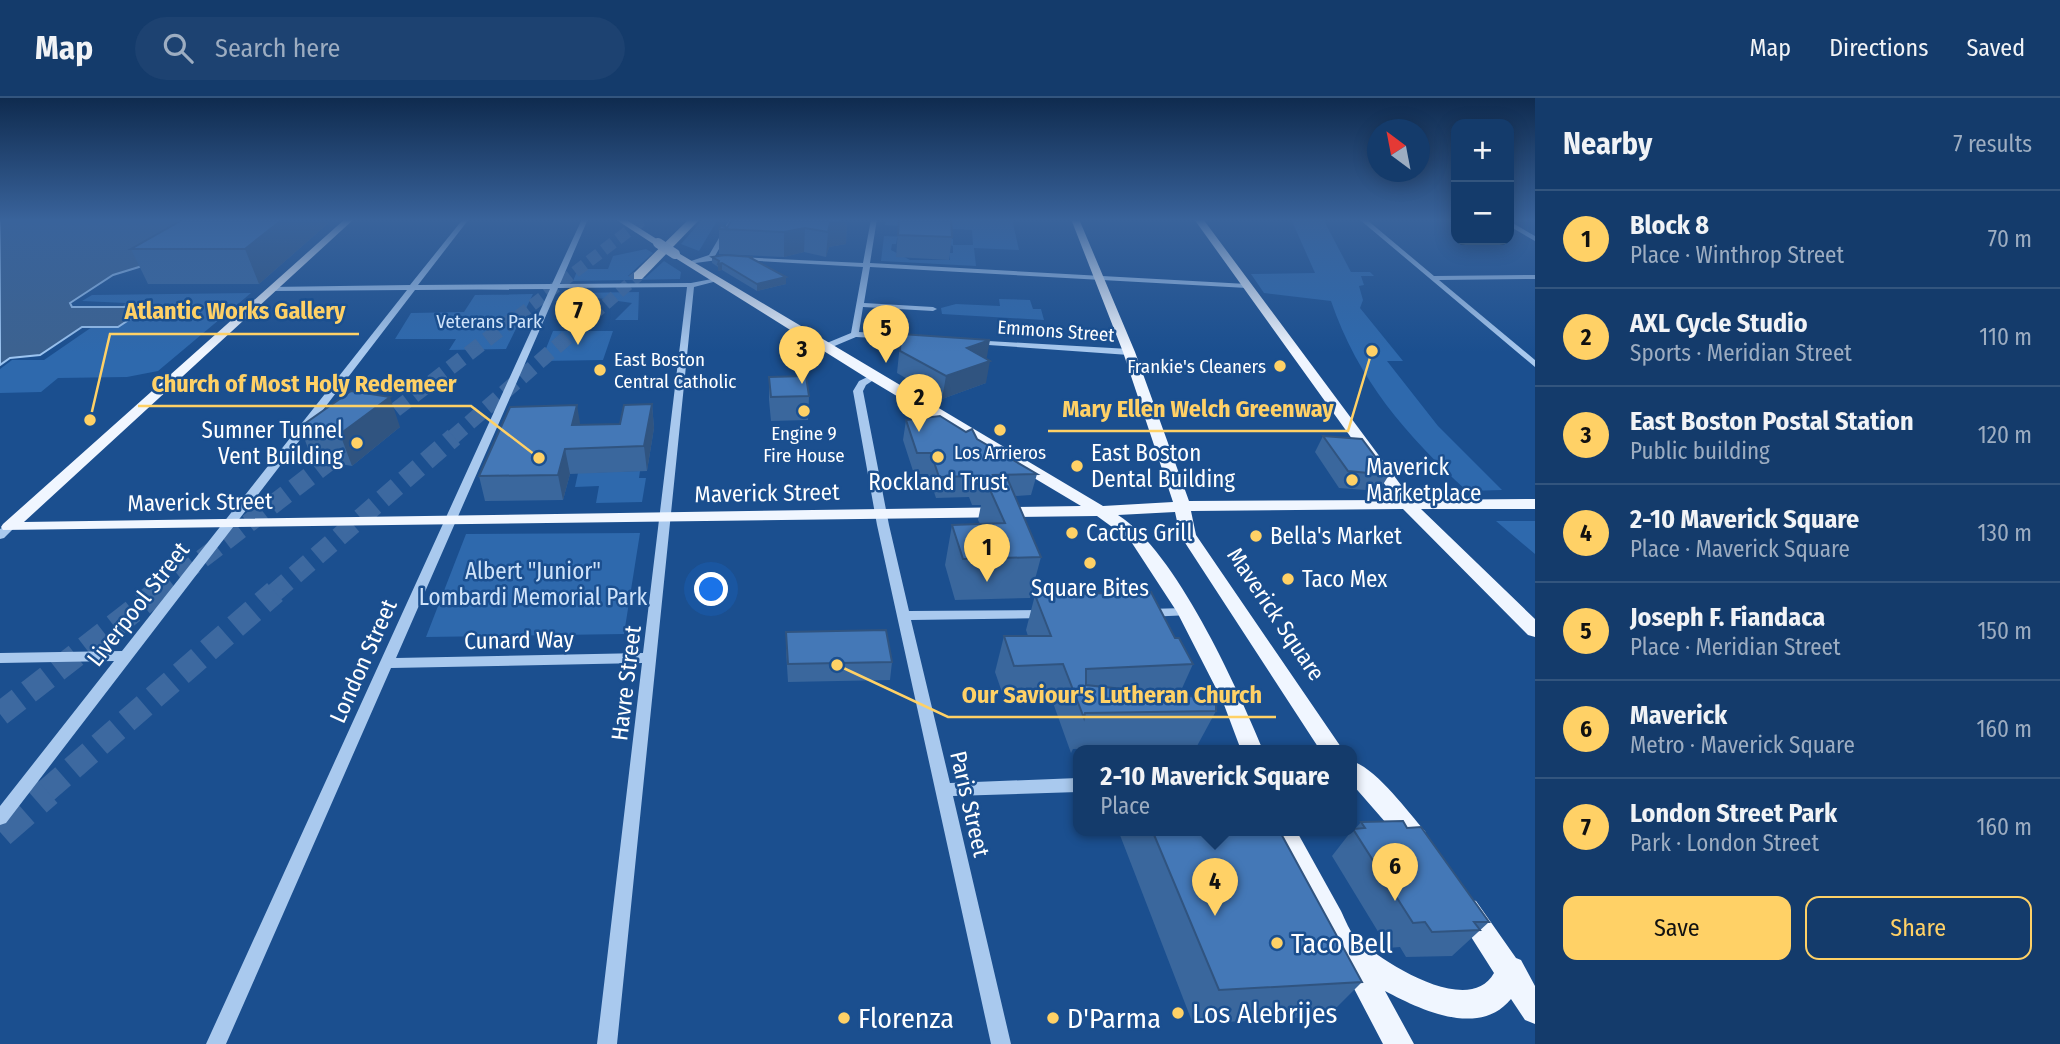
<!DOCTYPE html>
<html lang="en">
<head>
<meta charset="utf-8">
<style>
	:root { --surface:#143b6b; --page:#1d4271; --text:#f1f3f6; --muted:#9dadc1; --line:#33557e; --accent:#ffd166 }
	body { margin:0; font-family:"Fira Sans Condensed",sans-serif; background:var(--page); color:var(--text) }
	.controls { position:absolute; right:21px; top:21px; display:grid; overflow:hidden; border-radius:14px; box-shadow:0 4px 18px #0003 }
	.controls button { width:63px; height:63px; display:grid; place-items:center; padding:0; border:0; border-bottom:2px solid var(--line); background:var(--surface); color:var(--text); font:35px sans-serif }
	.compass { position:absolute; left:1367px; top:21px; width:63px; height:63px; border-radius:50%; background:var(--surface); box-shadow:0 4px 18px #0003; rotate:328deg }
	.you { position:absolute; left:712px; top:492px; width:24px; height:24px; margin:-18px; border:5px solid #fff; border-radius:50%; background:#1a73e8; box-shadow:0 0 0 10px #1a73e833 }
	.badge { display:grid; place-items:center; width:46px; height:46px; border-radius:50%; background:var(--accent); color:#111; font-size:23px; font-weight:700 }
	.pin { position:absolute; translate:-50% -58px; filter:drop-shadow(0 2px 4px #0008) }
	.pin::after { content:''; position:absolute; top:37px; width:24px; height:21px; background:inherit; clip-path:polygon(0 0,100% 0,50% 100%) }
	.popup { position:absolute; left:1073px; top:647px; width:284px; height:91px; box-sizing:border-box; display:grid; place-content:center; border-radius:14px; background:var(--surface); filter:drop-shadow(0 2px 5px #0005); font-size:23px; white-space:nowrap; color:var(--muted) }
	.popup b { font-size:26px; color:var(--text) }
	.popup::after { content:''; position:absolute; left:50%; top:100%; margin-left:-14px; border:14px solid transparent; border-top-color:var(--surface) }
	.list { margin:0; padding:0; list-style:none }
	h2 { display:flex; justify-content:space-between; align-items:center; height:91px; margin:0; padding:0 28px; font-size:30px }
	h2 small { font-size:23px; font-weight:400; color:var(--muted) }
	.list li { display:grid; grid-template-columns:46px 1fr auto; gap:21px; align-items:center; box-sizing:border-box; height:98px; padding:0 28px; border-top:2px solid var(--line) }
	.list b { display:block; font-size:26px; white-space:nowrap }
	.list p { margin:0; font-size:23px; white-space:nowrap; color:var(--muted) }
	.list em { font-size:23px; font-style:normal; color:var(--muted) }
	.actions { display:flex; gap:14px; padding:21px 28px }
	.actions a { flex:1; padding:16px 0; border:2px solid var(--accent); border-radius:14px; text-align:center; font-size:24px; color:var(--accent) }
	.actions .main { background:var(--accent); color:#111 }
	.icon { flex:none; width:38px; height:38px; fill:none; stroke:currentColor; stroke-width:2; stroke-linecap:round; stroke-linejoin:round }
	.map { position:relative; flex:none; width:1535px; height:946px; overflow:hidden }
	header { display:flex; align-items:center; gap:42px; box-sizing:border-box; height:98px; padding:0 35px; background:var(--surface); border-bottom:2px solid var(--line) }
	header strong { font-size:33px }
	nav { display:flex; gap:38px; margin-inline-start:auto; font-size:24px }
	.search { width:490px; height:63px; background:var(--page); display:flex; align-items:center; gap:18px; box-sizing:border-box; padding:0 24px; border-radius:38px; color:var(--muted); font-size:26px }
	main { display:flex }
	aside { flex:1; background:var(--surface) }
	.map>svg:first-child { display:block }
	.green { fill:#2e69ad }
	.water { fill:#3c6290; stroke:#9cc4f0; stroke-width:2 }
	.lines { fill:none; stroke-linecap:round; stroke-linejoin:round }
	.highway-tunnel-far4 { stroke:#3d69a0; stroke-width:12; stroke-dasharray:12 6; stroke-linecap:butt }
	.highway-tunnel-far3 { stroke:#3d69a0; stroke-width:15; stroke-dasharray:15 8; stroke-linecap:butt }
	.highway-tunnel-far2 { stroke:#3d69a0; stroke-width:19; stroke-dasharray:19 10; stroke-linecap:butt }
	.highway-tunnel-far1 { stroke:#3d69a0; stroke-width:24; stroke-dasharray:24 12; stroke-linecap:butt }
	.highway-tunnel { stroke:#3d69a0; stroke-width:32; stroke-dasharray:32 16; stroke-linecap:butt }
	.minor { fill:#a9c9ee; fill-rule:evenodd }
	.major { fill:#f0f6ff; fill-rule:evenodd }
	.highway { fill:#fff; fill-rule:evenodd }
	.major-bridge { stroke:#f0f6ff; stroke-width:10 }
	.wall { fill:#3a679d }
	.shaded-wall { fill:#305480 }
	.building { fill:#4478b7; stroke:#305480; stroke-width:2 }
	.poi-dot { fill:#ffd166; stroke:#1b4f8f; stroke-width:2.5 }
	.labels { text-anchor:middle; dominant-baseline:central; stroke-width:5; stroke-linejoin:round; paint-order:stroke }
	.far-park-label { font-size:19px; fill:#cfe3fa; stroke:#1b4f8f }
	.far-street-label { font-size:19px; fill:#fff; stroke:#1b4f8f }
	.far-poi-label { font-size:19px; fill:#fff; stroke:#1b4f8f }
	.poi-label { font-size:23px; fill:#fff; stroke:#1b4f8f; text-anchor:start }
	.street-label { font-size:23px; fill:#fff; stroke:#1b4f8f }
	.park-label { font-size:23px; fill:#cfe3fa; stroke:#1b4f8f }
	.near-poi-label { font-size:28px; fill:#fff; stroke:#1b4f8f; text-anchor:start }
	.leader { fill:none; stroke:#ffd166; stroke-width:2.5 }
	.callout-dot { fill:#ffd166; stroke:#1b4f8f; stroke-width:2.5 }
	.callout-label { font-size:24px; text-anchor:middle; font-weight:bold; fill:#ffd166; stroke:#1b4f8f; stroke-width:5; stroke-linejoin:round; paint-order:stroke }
</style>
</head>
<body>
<header>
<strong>Map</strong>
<div class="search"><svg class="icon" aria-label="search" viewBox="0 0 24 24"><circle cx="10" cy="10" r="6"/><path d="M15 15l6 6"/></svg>Search here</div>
<nav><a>Map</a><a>Directions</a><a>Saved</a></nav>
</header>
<main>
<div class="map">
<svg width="1535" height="946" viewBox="0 0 1535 946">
	<rect width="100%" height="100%" fill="#1b4f8f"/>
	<!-- green -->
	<path class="green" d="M703 121H718L699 153 681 146Z
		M886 121H1012L1019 152 974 150 976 168 881 163 884 138 907 139 897 140 896 146H892L891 152 910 162H950L949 155H953V148L927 140 953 141V147H973L972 132 885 127Z
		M1291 121H1323L1351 174H1370L1374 178H1361L1364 187 1359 188 1363 202 1360 210 1403 263H1387L1438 328 1502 392 1467 393C1406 337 1358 282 1331 203L1264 195 1251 176 1315 175Z
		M646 151 653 155 628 178 645 180 664 163 681 174 680 181 573 183 578 171H608L613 158Z
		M639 194 638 222H615L632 205 583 198 561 212 569 195Z
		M251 195 158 273 127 279 58 280 41 294 0 295V271L12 262H44L92 229H118L128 209H122L126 205 82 203 92 197Z
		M533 196 506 251 449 252 456 241H395L411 215 464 214 475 197Z
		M999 201 1030 202 1033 211H1041L1044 222 942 216 941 210 956 206 1000 208Z
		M553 233H613L603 262 541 263Z
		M640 373 639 380H646L642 404 596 405 599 388 575 389 578 375Z
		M1496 423H1535V456Z
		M640 435 624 536 426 539 466 436Z"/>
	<!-- water -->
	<path class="water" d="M0 121H234L152 165 113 177 70 205 72 209H128L142 213 118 229H82L40 257 10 260 0 267Z"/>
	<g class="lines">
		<!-- highway-tunnel-far4 -->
		<path class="highway-tunnel-far4" d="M518 218 644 121
			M592 218 638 178"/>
		<!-- highway-tunnel-far3 -->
		<path class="highway-tunnel-far3" d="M359 340 520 216
			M452 340 594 216"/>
		<!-- highway-tunnel-far2 -->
		<path class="highway-tunnel-far2" d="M156 496 361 339
			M273 496 454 339"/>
		<!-- highway-tunnel-far1 -->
		<path class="highway-tunnel-far1" d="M0 616 158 494
			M45 694 275 494"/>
		<!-- highway-tunnel -->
		<path class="highway-tunnel" d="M0 734 47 693"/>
		<!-- minor -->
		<path class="minor" d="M463 121H469L418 187 552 186 582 121H588L560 186 691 185 717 180 721 182 694 189 617 946H597L642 565 391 570 226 946H206L550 191 415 192 6 725 0 727V708L114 563 0 565V555L122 553 407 192 273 193 269 191 270 189 410 187ZM687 189 643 555 396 560 558 190Z
			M730 121H736L715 158 863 165 871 121H877L870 165 1247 186 1251 188 1247 190 870 169 864 205 933 209 937 211 933 213 863 209 859 234 917 238 921 240 917 242 856 239 825 252 822 251V247L851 235 863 169 725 161 688 166V164L709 157Z
			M1359 121H1366L1434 178 1535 177V181L1439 182 1535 262V269Z
			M1509 123 1535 138V143L1509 128Z
			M971 242 1129 251 1133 254 1129 257 974 246 970 244Z
			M874 276 878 279 866 287 863 293 889 427 909 513 1047 512 1053 516 1047 520 911 522 950 685 1078 680V694L953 698 1011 946H991L877 427 853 293 859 283Z
			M9 426 15 429 4 440 0 441V431Z
			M1186 510 1192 514 1191 517 1146 519 1140 515 1146 511Z"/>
		<!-- major -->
		<path class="major" d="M345 121H354L24 424 1081 408 870 282 672 158 670 156 675 153 1103 408 1173 404 1123 254 1071 121H1079L1135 254 1189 403 1396 402 1194 121H1203L1412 402 1535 401V411H1421L1535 521V539L1528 537 1403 411 1191 413 1196 437 1343 652H1320L1180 437 1175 414 1118 417C1176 454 1236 587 1263 652H1241L1223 604 1177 514 1130 442 1097 418 3 432 1 429 3 426Z
			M615 121H625L663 145 655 147Z
			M1352 663C1377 671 1407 713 1425 733L1428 741 1425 749 1416 752 1407 749 1352 686Z
			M1271 732H1296C1311 759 1326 786 1341 813 1345 821 1350 835 1357 841 1383 864 1469 920 1494 875L1454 812 1458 803 1467 800 1476 803 1516 860 1521 862 1535 888V926L1525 922 1511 901C1479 940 1421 912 1385 893L1414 946H1383Z"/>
		<!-- highway -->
		<path class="highway" d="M689 121H700L642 181H634V175Z"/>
		<!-- major-bridge -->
		<path class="major-bridge" d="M658 145 675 156"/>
	</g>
	<!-- wall -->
	<path class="wall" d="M333 121 259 186H148L131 151Z
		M899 121 952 139 949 162 896 159Z
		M847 122 846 146 829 149 826 159 804 154 784 159 719 156V131Z
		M712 159H753V161L786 179V186L757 193 722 172 718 173V169L712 165Z
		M901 236 986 261V285L942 301 897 275Z
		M769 279 809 298 808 322 771 323 769 302Z
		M652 306 654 330 647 373 570 376 563 402 485 403 479 378 581 327 620 326Z
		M906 322 977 341 1037 376 1031 397 1015 398 1041 459 1030 500 955 502 945 467 952 427 980 426 978 422 981 407H972L969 399 936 400 928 376H914L903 342Z
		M300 329H400L352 368 312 361Z
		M1323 338 1389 377 1379 393 1339 390 1315 354Z
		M1035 497 1175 540 1193 566 1179 597 1216 613 1197 648 1073 651 1071 655 1052 602 1005 603 995 574 1004 538H1028L1026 532Z
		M786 534 892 564 890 582 788 584 786 552Z
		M1361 724 1489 824 1452 858 1406 859 1400 849 1388 850 1332 758 1353 731H1355Z
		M1118 732H1279L1362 884 1328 918 1193 926Z"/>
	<!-- shaded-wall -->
	<path class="shaded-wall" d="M283 121H333L259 186 245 151Z
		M847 122 846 146 829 149 826 159 828 134 830 125Z
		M805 130 804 154 784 159V134Z
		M722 165V172L718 173V166Z
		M786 179V186L757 193V186Z
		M990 242 986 264 990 263 986 285 942 301 946 278 967 250Z
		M390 299 400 329 352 368 340 336Z
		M652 306 654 330 647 373 644 348Z
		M577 307 581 331 576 351 572 327Z
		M565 351 570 376 563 402 558 377Z"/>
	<!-- building -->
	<path class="building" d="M184 121H283L245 151H131Z
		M732 121H847V122L830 125 828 134 805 130 784 134 719 131 721 127 727 130Z
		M899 121H951L952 139 898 137Z
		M725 157 753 159H749L786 179 757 186 722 165 718 166 719 163 712 159Z
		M901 236 990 242 967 250 990 263 946 278 900 253Z
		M806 278 809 298 771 299 769 279Z
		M351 293 390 299 340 336 300 329Z
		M652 306 644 348 565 351 558 377 479 378 510 309 577 307 572 327 620 326 624 307Z
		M940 318 966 334 972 331 977 341 1037 376 993 377 996 382 986 383V385L977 386 973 378 939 379 931 355H917L906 322Z
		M1323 338 1362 341 1389 377 1348 373Z
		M1008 382 1041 459 963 461 952 427 1005 425 986 383Z
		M1151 494 1175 540H1179L1193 566 1086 571V587L1216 601V613L1085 615 1084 620 1063 566 1014 568 1004 538H1051L1035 497Z
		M886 532 892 564 788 566 786 534Z
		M1403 723 1407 730 1421 729 1489 824H1474L1480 832 1432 834 1425 824 1413 825 1353 731 1365 730 1361 724Z
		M1152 732H1279L1362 884 1219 892Z"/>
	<!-- sky -->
	<linearGradient id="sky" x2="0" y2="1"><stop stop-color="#0f2b4f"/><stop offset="0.48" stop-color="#39639b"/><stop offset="1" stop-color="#39639b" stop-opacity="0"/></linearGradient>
	<rect width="1535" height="254" fill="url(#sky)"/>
	<!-- markers -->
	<g class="poi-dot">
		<circle cx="1280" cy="268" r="7"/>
		<circle cx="600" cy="272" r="7"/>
		<circle cx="804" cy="313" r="7"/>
		<circle cx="1000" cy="332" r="7"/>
		<circle cx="357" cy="345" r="7"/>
		<circle cx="938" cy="359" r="7"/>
		<circle cx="1077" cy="368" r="7"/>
		<circle cx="1352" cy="382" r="7"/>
		<circle cx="1072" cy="435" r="7"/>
		<circle cx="1256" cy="438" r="7"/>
		<circle cx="1090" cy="465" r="7"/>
		<circle cx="1288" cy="481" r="7"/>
		<circle cx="1277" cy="845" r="7"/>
		<circle cx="1178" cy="915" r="7"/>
		<circle cx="844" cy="920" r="7"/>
		<circle cx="1053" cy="920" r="7"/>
	</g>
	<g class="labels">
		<!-- far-park labels -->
		<g class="far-park-label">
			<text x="489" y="223">Veterans Park</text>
		</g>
		<!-- far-street labels -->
		<g class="far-street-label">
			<text transform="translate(1056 233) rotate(4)">Emmons Street</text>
		</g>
		<!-- far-poi labels -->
		<g class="far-poi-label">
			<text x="614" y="261" text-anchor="start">East Boston<tspan x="614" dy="22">Central Catholic</tspan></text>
			<text x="1266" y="268" text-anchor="end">Frankie's Cleaners</text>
			<text x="804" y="335">Engine 9<tspan x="804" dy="22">Fire House</tspan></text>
			<text x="1000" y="354">Los Arrieros</text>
		</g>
		<!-- poi labels -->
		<g class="poi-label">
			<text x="343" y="332" text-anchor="end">Sumner Tunnel<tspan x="343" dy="26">Vent Building</tspan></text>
			<text x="1091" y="355">East Boston<tspan x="1091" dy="26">Dental Building</tspan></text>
			<text x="1366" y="369">Maverick<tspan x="1366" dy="26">Marketplace</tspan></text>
			<text x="938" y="384" text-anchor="middle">Rockland Trust</text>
			<text x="1086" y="435">Cactus Grill</text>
			<text x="1270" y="438">Bella's Market</text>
			<text x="1302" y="481">Taco Mex</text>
			<text x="1090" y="490" text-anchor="middle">Square Bites</text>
		</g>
		<!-- street labels -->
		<g class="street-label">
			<text transform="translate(767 395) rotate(-1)">Maverick Street</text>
			<text transform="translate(200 404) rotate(-1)">Maverick Street</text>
			<text transform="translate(138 506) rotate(-52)">Liverpool Street</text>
			<text transform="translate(1276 516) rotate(56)">Maverick Square</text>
			<text transform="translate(519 542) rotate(-1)">Cunard Way</text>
			<text transform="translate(363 563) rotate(-66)">London Street</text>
			<text transform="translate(626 585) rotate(-83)">Havre Street</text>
			<text transform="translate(970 706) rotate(77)">Paris Street</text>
		</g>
		<!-- park labels -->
		<g class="park-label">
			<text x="533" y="473">Albert "Junior"<tspan x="533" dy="26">Lombardi Memorial Park</tspan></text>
		</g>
		<!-- near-poi labels -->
		<g class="near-poi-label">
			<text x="1291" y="845">Taco Bell</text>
			<text x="1192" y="915">Los Alebrijes</text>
			<text x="858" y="920">Florenza</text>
			<text x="1067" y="920">D'Parma</text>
		</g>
	</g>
	<!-- callouts -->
	<path class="leader" d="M90 322L110 236H359M539 360L471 308H138M1372 253L1348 333H1048M837 567L948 619H1276"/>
	<g class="callout-dot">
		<circle cx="90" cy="322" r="7"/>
		<circle cx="539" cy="360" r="7"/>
		<circle cx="1372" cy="253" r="7"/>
		<circle cx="837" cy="567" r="7"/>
	</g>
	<g class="callout-label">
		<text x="235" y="221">Atlantic Works Gallery</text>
		<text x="304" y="294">Church of Most Holy Redemeer</text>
		<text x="1198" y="319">Mary Ellen Welch Greenway</text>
		<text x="1112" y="605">Our Saviour's Lutheran Church</text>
	</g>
</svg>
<div class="controls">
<button>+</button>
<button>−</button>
</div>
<svg class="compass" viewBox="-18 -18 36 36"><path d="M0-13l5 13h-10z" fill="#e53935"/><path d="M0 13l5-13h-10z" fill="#9dadc1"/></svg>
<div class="you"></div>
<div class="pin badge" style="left:987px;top:484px">1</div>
<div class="pin badge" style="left:919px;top:334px">2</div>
<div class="pin badge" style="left:802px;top:286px">3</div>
<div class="pin badge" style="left:1215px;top:818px">4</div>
<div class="popup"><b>2-10 Maverick Square</b>Place</div>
<div class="pin badge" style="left:886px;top:265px">5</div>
<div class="pin badge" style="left:1395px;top:803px">6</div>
<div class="pin badge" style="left:578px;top:247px">7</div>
</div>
<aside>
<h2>Nearby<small>7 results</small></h2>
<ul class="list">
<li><span class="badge">1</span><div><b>Block 8</b><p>Place · Winthrop Street</p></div><em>70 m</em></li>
<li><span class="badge">2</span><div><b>AXL Cycle Studio</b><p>Sports · Meridian Street</p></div><em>110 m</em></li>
<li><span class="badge">3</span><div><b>East Boston Postal Station</b><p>Public building</p></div><em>120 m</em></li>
<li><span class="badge">4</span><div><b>2-10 Maverick Square</b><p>Place · Maverick Square</p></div><em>130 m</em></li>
<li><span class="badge">5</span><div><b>Joseph F. Fiandaca</b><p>Place · Meridian Street</p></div><em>150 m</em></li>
<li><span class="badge">6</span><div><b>Maverick</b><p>Metro · Maverick Square</p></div><em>160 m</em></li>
<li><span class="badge">7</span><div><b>London Street Park</b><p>Park · London Street</p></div><em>160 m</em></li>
</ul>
<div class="actions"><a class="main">Save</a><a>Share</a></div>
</aside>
</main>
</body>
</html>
